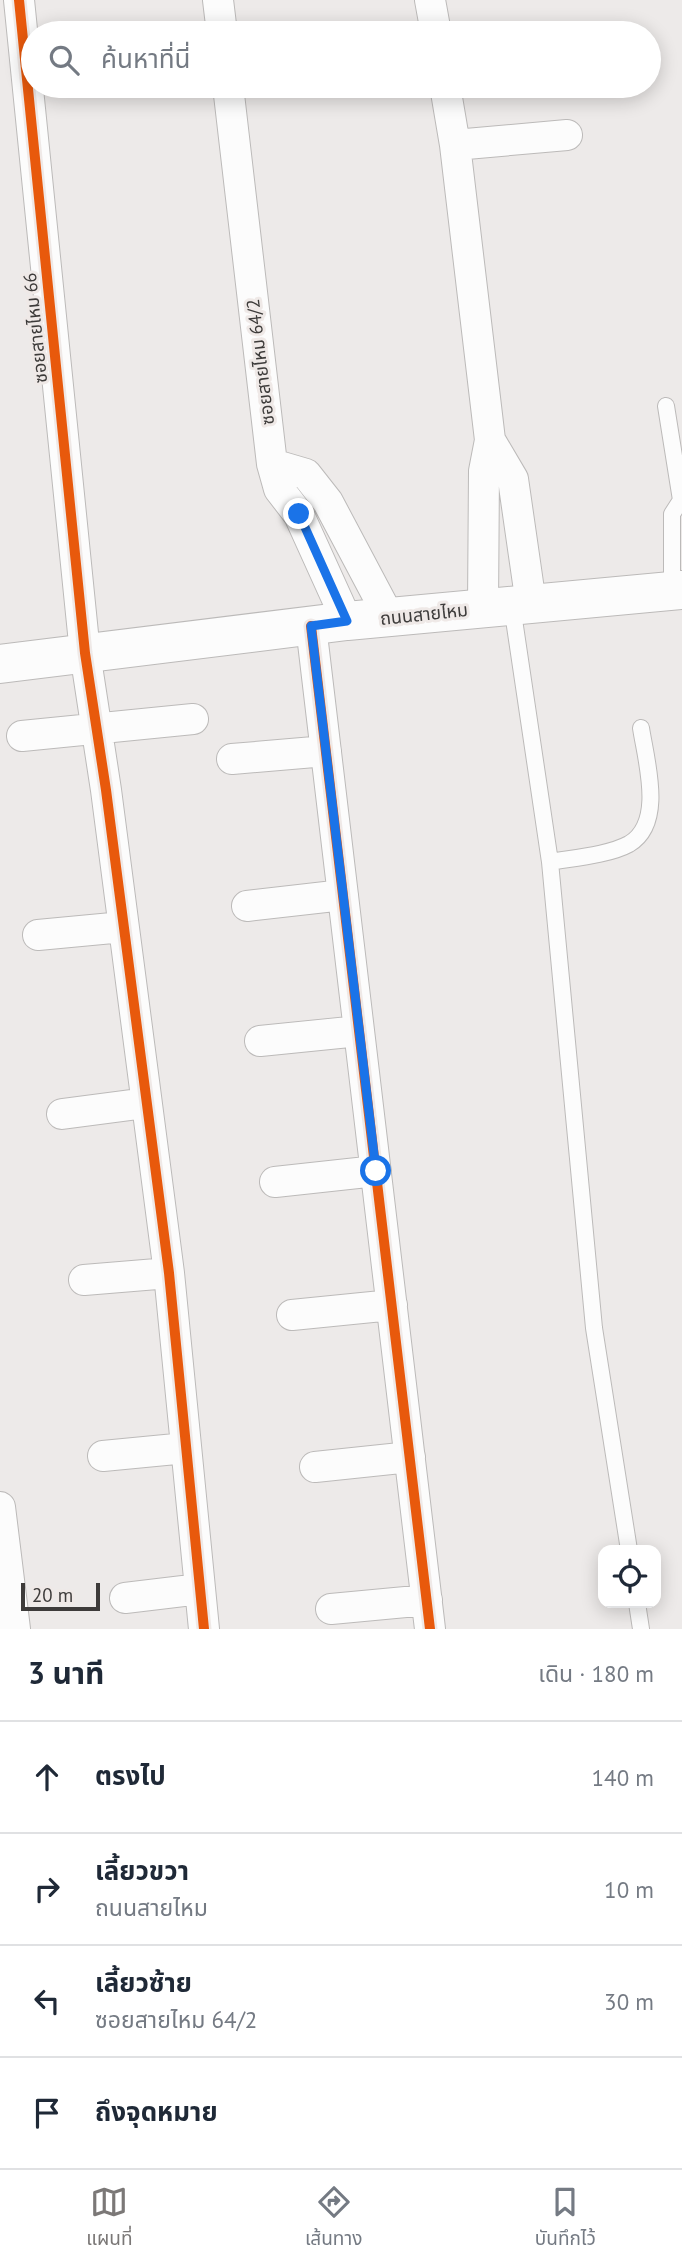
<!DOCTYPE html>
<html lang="th">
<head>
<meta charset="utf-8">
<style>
	:root { --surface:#fff; --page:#f6f6f7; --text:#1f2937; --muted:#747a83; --line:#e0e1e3; --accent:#7b7877 }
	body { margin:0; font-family:"PT Sans","Noto Sans Thai",sans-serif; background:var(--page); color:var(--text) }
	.controls { position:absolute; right:21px; bottom:21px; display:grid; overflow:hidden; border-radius:14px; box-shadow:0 4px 18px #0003 }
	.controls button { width:63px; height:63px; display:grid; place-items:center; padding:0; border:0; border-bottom:2px solid var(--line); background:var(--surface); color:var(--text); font:35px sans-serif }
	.scale { position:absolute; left:21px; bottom:18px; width:79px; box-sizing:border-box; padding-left:7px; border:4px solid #3d3b3a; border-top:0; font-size:19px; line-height:24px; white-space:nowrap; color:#3d3b3a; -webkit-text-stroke:5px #efe9e7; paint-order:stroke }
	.stop { position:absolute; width:21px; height:21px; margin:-16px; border:5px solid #1a73e8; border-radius:50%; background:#fff }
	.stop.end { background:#1a73e8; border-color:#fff; box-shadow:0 2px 7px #0008 }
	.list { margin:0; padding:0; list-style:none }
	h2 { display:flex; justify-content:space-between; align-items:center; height:91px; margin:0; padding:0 28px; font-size:30px }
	h2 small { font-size:23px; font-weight:400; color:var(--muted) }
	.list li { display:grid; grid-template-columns:46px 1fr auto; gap:21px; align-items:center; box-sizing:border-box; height:112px; padding:0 28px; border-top:2px solid var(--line) }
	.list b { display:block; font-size:26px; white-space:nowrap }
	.list p { margin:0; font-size:23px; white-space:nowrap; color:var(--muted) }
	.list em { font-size:23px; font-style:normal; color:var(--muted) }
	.icon { flex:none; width:38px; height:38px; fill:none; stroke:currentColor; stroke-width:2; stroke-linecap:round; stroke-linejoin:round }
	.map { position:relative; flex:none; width:682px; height:1629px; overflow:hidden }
	.search { position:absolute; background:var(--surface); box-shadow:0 4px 18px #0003; left:21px; right:21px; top:21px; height:77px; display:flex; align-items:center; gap:18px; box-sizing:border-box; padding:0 24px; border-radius:38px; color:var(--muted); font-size:26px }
	.sheet { height:539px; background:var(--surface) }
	nav { display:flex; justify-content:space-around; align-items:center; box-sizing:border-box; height:98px; border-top:2px solid var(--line); background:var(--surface); font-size:19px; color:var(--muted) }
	nav a { display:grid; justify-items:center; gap:4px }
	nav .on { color:var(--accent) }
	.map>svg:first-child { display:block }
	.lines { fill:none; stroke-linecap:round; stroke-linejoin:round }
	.service-casing { stroke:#bcbab9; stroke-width:18 }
	.minor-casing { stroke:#bcbab9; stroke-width:32 }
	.secondary-casing { stroke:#bcbab9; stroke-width:40 }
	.service { stroke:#fcfcfc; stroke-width:16 }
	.minor { stroke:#fcfcfc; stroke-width:30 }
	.secondary { stroke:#fcfcfc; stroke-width:38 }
	.cycleway-casing { stroke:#efe9e7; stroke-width:15 }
	.cycleway { stroke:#e8590c; stroke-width:10 }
	.route { stroke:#1a73e8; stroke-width:9 }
	.labels { text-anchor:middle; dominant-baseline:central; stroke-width:6; stroke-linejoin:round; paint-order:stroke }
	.street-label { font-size:18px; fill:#3d3b3a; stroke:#efe9e7 }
</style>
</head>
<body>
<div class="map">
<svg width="682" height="1629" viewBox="0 0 682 1629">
	<rect width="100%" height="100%" fill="#edeae9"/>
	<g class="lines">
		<!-- service casing -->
		<g class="service-casing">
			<path id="service" d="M666 406 681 500 672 514V592
				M512 606 550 862 594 1328 629 1550
				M550 862C573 858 609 855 629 844 665 823 646 761 641 728
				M637 1603 641 1629"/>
		</g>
		<!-- minor casing -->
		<g class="minor-casing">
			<path id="minor" d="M19 0 85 653 106 790 169 1273 204 1629
				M218 0 222 33
				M430 0 436 33
				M228 86 272 464 279 489 299 515 347 621
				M445 86 455 145 490 440 484 471 483 607
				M455 145 567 135
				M490 440 513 479 531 604
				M272 464 306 474 328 502 390 619
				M311 626 430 1629
				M22 736 193 719
				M232 759 326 751
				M247 906 343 895
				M38 935 123 927
				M260 1041 359 1031
				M62 1114 146 1103
				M275 1182 376 1171
				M84 1280 169 1273
				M292 1315 392 1305
				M103 1456 186 1448
				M315 1467 410 1457
				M0 1507 15 1629
				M125 1598 200 1589
				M331 1609 427 1600"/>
		</g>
		<!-- secondary casing -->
		<g class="secondary-casing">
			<path id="secondary" d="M0 664 347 621 682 590"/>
		</g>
		<!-- service -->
		<use href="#service" class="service"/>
		<!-- minor -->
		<use href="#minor" class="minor"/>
		<!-- secondary -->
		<use href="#secondary" class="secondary"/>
		<!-- cycleway casing -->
		<g class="cycleway-casing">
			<path id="cycleway" d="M19 0 85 653 106 790 169 1273 204 1629
				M311 626 430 1629"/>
		</g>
		<!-- cycleway -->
		<use href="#cycleway" class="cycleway"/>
	</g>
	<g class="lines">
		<!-- route -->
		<path class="route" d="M299 514 347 621 311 626 376 1171"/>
	</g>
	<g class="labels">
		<!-- street labels -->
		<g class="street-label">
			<text transform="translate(35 328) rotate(-96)">ซอยสายไหม 66</text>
			<text transform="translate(260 362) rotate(-97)">ซอยสายไหม 64/2</text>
			<text transform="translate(424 614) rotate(-6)">ถนนสายไหม</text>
		</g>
	</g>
</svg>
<div class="controls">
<button><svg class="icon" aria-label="locate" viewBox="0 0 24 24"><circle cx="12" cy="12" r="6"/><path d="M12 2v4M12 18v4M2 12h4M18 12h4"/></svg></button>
</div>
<div class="scale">20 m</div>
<div class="stop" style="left:376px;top:1171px"></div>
<div class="stop end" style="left:299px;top:514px"></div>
<div class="search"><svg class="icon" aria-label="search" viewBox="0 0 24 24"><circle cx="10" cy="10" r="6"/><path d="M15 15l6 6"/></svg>ค้นหาที่นี่</div>
</div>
<section class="sheet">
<h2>3 นาที<small>เดิน · 180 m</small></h2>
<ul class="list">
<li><svg class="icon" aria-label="ahead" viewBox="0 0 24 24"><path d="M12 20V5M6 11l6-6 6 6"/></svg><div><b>ตรงไป</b></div><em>140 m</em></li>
<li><svg class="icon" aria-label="right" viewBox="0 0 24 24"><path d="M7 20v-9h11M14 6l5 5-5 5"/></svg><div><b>เลี้ยวขวา</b><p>ถนนสายไหม</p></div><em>10 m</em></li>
<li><svg class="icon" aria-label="left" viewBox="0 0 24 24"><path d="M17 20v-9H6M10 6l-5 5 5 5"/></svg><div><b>เลี้ยวซ้าย</b><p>ซอยสายไหม 64/2</p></div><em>30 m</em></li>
<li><svg class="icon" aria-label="arrive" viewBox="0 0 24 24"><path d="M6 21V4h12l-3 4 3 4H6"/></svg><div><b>ถึงจุดหมาย</b></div></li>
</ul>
</section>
<nav>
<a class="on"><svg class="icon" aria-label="map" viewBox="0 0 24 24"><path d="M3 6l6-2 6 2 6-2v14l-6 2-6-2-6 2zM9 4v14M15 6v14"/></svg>แผนที่</a>
<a><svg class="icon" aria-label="directions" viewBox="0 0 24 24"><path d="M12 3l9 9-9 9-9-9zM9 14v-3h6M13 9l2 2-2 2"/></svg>เส้นทาง</a>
<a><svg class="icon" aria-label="saved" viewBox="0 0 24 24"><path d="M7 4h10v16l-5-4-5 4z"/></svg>บันทึกไว้</a>
</nav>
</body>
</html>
